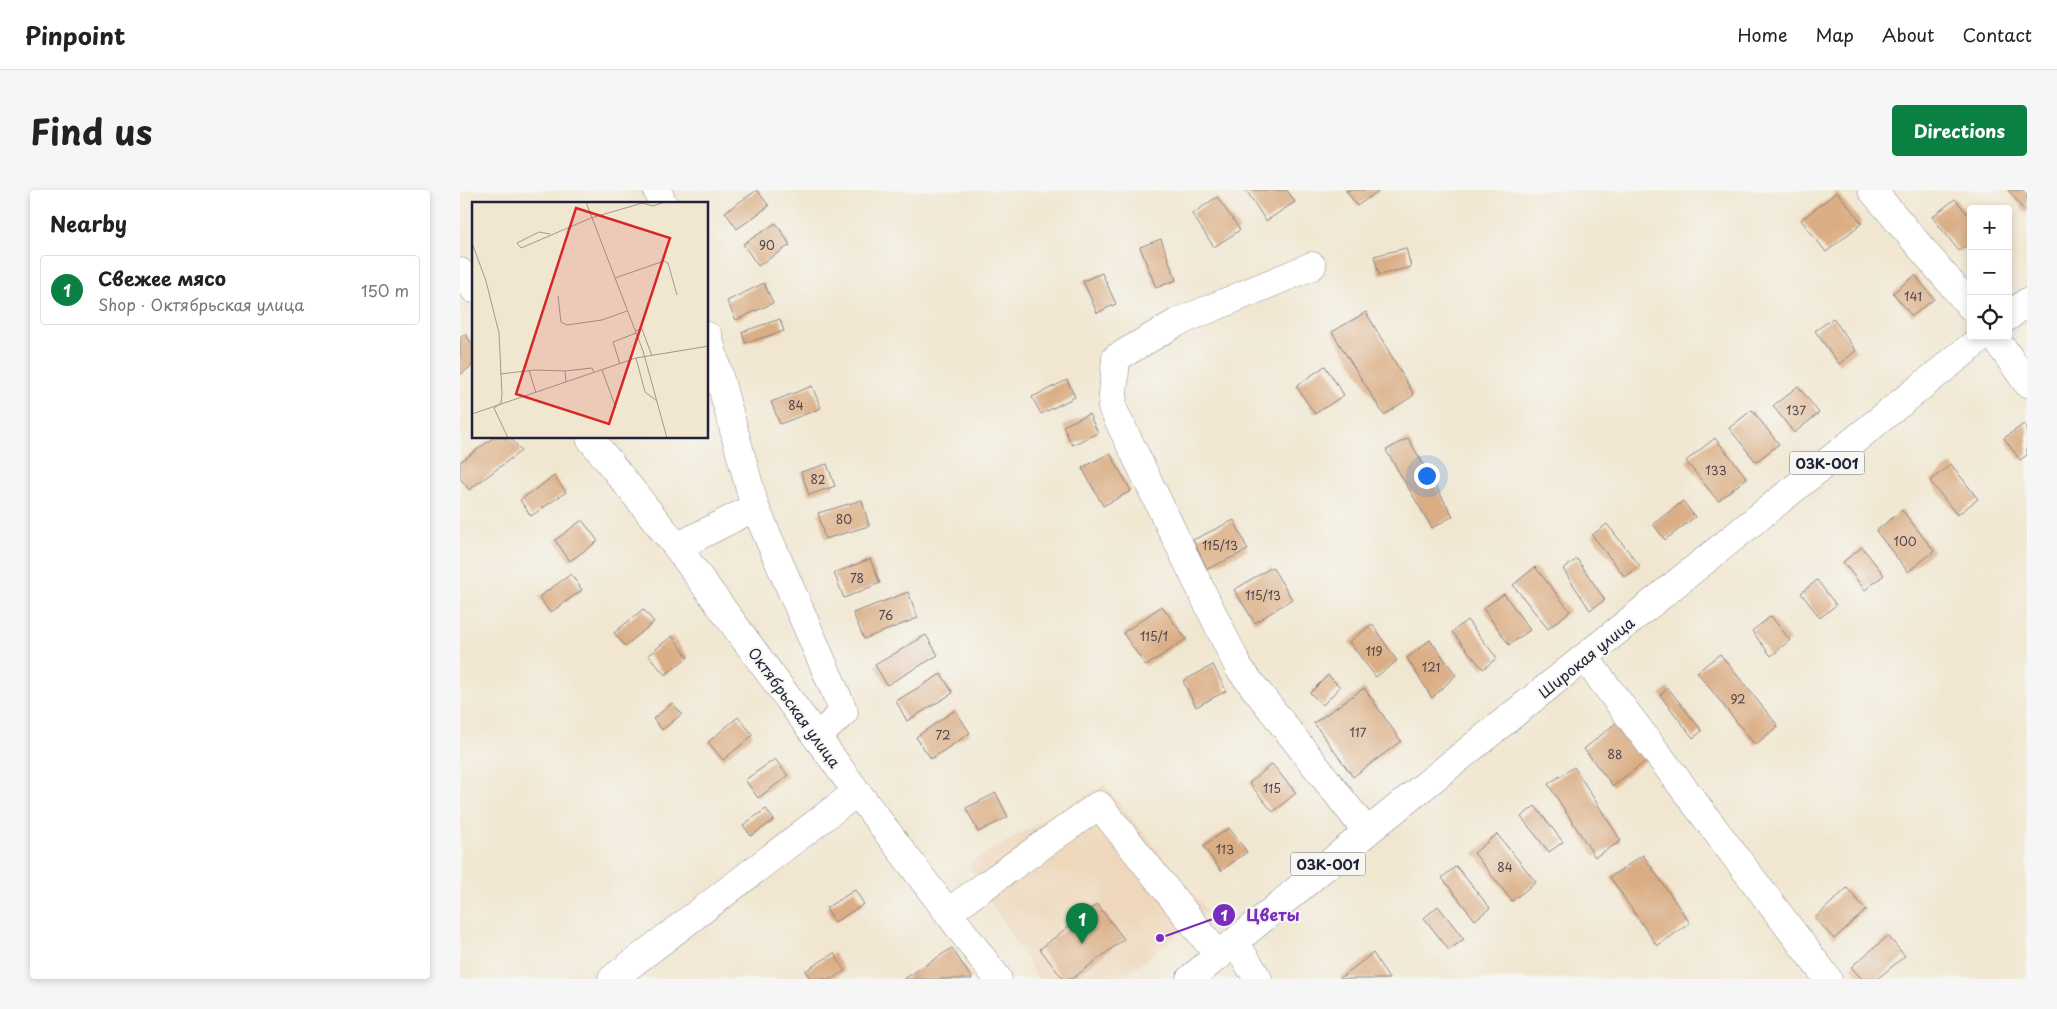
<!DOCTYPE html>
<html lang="en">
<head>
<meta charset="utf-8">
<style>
	:root { --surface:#fff; --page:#f6f6f6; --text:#222; --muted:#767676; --line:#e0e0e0; --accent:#0b8043 }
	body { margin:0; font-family:"Playpen Sans",sans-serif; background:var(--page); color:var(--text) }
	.controls { position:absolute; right:15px; top:15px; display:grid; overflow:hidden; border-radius:5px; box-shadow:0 2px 8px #0003 }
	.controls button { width:45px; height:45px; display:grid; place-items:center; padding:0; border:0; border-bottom:1px solid var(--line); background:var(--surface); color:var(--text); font:25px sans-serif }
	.you { position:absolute; left:966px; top:285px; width:18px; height:18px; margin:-12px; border:4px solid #fff; border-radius:50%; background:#1a73e8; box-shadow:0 0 0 8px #1a73e833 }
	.badge { display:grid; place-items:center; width:32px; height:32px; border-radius:50%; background:var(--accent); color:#fff; font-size:16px; font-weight:700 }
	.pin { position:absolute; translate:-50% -41px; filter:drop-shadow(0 1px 2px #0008) }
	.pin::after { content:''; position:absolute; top:26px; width:18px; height:15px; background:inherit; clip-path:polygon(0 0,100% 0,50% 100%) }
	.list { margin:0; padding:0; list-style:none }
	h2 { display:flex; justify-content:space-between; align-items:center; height:65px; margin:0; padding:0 20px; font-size:21px }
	h2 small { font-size:16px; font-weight:400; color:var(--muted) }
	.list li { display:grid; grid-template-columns:32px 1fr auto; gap:15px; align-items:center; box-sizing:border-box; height:70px; margin:0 10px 10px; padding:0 10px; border:1px solid var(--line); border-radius:5px }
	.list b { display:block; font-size:19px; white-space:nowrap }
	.list p { margin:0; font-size:16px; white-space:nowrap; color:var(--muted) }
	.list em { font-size:16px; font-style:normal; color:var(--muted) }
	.icon { flex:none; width:28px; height:28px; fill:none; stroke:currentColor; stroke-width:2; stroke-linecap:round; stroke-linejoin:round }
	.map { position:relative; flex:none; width:1567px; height:789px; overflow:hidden; border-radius:5px }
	header { display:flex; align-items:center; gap:30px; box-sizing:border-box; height:70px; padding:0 25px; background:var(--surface); border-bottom:1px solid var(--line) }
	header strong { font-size:24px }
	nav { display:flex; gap:28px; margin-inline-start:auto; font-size:18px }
	.intro { display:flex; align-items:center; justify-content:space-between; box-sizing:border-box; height:120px; padding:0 30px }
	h1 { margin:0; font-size:35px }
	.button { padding:12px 22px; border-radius:5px; background:var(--accent); color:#fff; font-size:18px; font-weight:700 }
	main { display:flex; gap:30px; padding:0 30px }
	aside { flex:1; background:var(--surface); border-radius:5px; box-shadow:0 2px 8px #0003 }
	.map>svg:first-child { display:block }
	.built { fill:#eed7bb }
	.building { fill:#daad84 }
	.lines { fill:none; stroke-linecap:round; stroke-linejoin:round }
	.minor-casing { stroke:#8a8486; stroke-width:29 }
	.major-casing { stroke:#8a8486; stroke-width:29 }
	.minor { stroke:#fff; stroke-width:28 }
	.major { stroke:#fff; stroke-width:28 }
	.labels { text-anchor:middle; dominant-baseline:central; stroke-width:4; stroke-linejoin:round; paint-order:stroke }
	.number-label { font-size:12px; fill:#50454d }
	.shield { fill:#f6f6f2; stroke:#626272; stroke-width:1 }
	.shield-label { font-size:14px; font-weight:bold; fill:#22223b }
	.street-label { font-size:15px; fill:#22223b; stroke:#f6f6f2 }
	.inset-road { fill:none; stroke:#9e9895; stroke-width:1 }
	.view { fill:#d62828; fill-opacity:0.15; stroke:#d62828; stroke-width:2.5 }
	.inset-edge { fill:none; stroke:#22223b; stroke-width:2.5 }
	.leader { fill:none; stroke:#7b2cbf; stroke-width:2 }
	.callout-dot { fill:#7b2cbf; stroke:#f6f6f2; stroke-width:2 }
	.mark-label { font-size:15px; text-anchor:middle; font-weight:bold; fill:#fff }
	.callout-label { font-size:16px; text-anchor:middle; font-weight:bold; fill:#7b2cbf; stroke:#f6f6f2; stroke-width:4; stroke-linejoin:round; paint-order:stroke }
</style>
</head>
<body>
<header>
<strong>Pinpoint</strong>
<nav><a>Home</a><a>Map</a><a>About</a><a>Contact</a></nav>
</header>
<div class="intro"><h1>Find us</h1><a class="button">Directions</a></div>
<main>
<aside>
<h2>Nearby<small></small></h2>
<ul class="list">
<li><span class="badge">1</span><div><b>Свежее мясо</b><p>Shop · Октябрьская улица</p></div><em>150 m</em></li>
</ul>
</aside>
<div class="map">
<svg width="1567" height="789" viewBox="0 0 1567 789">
	<rect width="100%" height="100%" fill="#f6f6f2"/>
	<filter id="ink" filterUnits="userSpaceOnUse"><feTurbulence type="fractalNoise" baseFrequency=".02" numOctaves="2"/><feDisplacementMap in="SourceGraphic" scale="10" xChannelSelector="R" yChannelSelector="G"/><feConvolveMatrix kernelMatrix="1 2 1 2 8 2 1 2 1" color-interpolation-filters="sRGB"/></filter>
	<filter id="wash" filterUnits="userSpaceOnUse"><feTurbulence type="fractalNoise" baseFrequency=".0096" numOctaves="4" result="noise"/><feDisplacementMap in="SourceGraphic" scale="20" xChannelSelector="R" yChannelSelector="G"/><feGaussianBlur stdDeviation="1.12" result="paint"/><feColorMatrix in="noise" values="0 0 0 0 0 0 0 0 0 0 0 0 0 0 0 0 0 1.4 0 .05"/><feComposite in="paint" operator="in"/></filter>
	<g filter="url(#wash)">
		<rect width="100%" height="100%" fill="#f1e7d1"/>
		<!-- built -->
		<path class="built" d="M644 595 747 721 661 789H578L508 674Z"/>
		<g id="blocks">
			<!-- building -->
			<path class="building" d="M297 0 309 16 277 39 265 22Z
				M786 0H827L835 12 806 31Z
				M886 0H920L897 16Z
				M1548 0H1567V24Z
				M1377 2 1402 33 1366 62 1341 30Z
				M757 7 780 40 754 57 732 24Z
				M1495 9 1511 28V52L1499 61 1472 27Z
				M316 33 330 55 298 76 283 54Z
				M701 49 716 90 696 98 680 57Z
				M946 58 951 77 919 85 914 66Z
				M642 83 656 114 637 123 623 91Z
				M1455 85 1474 109 1452 126 1433 103Z
				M304 93 313 113 276 130 267 111Z
				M906 122 954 205 924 225 872 142Z
				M1373 128 1396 161 1379 174 1355 141Z
				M320 129 324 141 285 153 282 142Z
				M5 144 14 156V174L0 185V148Z
				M865 176 884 205 855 224 836 196Z
				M607 190 615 207 581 224 572 207Z
				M352 196 361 218 320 234 311 212Z
				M1338 196 1359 223 1334 243 1313 216Z
				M1292 220 1319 254 1296 272 1269 238Z
				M629 224 638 243 612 255 603 236Z
				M1564 234 1567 238V265L1560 270 1544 248Z
				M33 248H51L61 261 9 300 0 288V272Z
				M948 248 993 326 972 338 926 260Z
				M1255 248 1287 288 1258 311 1226 271Z
				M650 263 671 301 643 316 622 278Z
				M367 274 375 296 349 305 341 282Z
				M1491 274 1518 309 1497 325 1470 291Z
				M94 286 106 302 71 326 60 310Z
				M402 310 409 336 365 349 358 323Z
				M1223 311 1235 327 1205 350 1193 334Z
				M1442 320 1474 361 1448 382 1416 341Z
				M122 330 138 351 110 371 95 350Z
				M774 330 788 360 747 379 733 350Z
				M1147 334 1180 376 1165 387 1132 345Z
				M1402 357 1424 385 1405 400 1383 372Z
				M410 369 420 393 384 408 374 383Z
				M1117 369 1145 410 1130 420 1103 379Z
				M812 377 832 409 795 433 774 400Z
				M1075 377 1110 421 1088 439 1053 395Z
				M111 384 122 400 90 423 79 407Z
				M1357 390 1376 415 1360 428 1341 403Z
				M448 402 458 428 404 449 393 423Z
				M1044 404 1070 440 1049 455 1023 418Z
				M702 416 726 449 686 476 663 443Z
				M183 419 194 432 165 456 154 443Z
				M1311 426 1330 450 1311 466 1292 441Z
				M1007 430 1037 468 1023 479 992 442Z
				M912 434 937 471 916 487 889 452Z
				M466 445 478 465 427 495 415 475Z
				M212 446 228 467 205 485 188 465Z
				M970 450 996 485 972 508 947 468Z
				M1260 464 1318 536 1295 555 1237 482Z
				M753 475 766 501 736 517 723 491Z
				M481 484 493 503 447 531 436 511Z
				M868 485 880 497 863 515 850 503Z
				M904 498 941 551 893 587 854 533Z
				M1208 498 1242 541 1233 548 1200 505Z
				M212 513 222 524 202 540 193 529Z
				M495 520 510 543 471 569 456 547Z
				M278 527 293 545 263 570 248 552Z
				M1157 532 1187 570 1153 596 1124 559Z
				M315 569 328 586 298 608 285 590Z
				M812 574 836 603 813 622 789 593Z
				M1114 577 1161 651 1135 667 1088 594Z
				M536 603 548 627 518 642 506 618Z
				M1075 616 1103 652 1089 662 1061 627Z
				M306 619 314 630 291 646 283 635Z
				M769 638 787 662 761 681 743 656Z
				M1037 644 1076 692 1052 711 1014 663Z
				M1183 665 1230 733 1197 756 1150 687Z
				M996 676 1030 718 1015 730 982 688Z
				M1387 698 1406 720 1374 749 1355 728Z
				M395 700 404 714 375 732 366 718Z
				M637 714 664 749 612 789H603L580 759Z
				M978 716 1004 749 989 760 964 728Z
				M1428 746 1445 766 1417 789H1402L1391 777Z
				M492 758 512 789H444Z
				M374 763 385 781 372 789H351L345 781Z
				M913 763 929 789H879Z"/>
		</g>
	</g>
	<g filter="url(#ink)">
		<use href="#blocks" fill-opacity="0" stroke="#8a8486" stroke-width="1"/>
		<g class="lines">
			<!-- minor casing -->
			<g class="minor-casing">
				<path id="minor" d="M197 0 203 14
					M1412 0 1511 117
					M852 76 716 133 656 168 652 217 779 478 907 642
					M0 82 14 99
					M1534 146 1567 193
					M130 248 217 357 397 602 538 789
					M295 317 384 522 357 547
					M217 357 295 317 248 146
					M1125 468 1368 789
					M488 722 639 615 759 766
					M775 752 798 789
					M152 789 397 602"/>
			</g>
			<!-- major casing -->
			<g class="major-casing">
				<path id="major" d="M1548 127 1567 112
					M730 789 907 642 1524 146"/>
			</g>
			<!-- minor -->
			<use href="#minor" class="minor"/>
			<!-- major -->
			<use href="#major" class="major"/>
		</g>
	</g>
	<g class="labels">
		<!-- number labels -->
		<g class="number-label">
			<text x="307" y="55">90</text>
			<text x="1453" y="106">141</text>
			<text x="336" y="215">84</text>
			<text x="1336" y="220">137</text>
			<text x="1256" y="280">133</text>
			<text x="358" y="289">82</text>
			<text x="384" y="329">80</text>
			<text x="1445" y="351">100</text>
			<text x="760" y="355">115/13</text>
			<text x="397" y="388">78</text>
			<text x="803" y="405">115/13</text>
			<text x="426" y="425">76</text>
			<text x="694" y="446">115/1</text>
			<text x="914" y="461">119</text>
			<text x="971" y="477">121</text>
			<text x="1278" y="509">92</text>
			<text x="898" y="542">117</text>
			<text x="483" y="545">72</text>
			<text x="1155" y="564">88</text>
			<text x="812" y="598">115</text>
			<text x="765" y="659">113</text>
			<text x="1045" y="677">84</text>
		</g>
		<!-- shield labels -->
		<g class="shield">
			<rect x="1329.5" y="261.5" width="75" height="23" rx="4"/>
			<rect x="830.5" y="662.5" width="75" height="23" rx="4"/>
		</g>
		<g class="shield-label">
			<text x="1367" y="273">03К-001</text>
			<text x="868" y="674">03К-001</text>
		</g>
		<!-- street labels -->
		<g class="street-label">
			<text transform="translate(1126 467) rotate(-39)">Широкая улица</text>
			<text transform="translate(335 517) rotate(54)">Октябрьская улица</text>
		</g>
	</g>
	<!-- overview -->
	<g transform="translate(12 12)">
		<rect width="236" height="236" fill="#f1e7d1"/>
		<path class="inset-road" d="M114 0 171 149 195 236M170 1 181 4 193 0M78 32 67 30 45 41 49 46 119 16 174 0M0 41 14 79 27 131 30 192 29 201 22 206 36 236M143 76 192 59 196 61 205 93M86 94 89 120 95 123 130 118 155 109M163 129 170 127 180 154M164 156 173 190 185 199M148 162 141 140 164 131M57 168 64 191M130 168 144 206M93 169 120 166 122 170M28 172 63 168 93 169 94 180M0 212 164 156 237 144"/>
		<path class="view" d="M104 6 198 36 137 222 44 192Z"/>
		<rect width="236" height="236" class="inset-edge"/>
	</g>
	<!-- callouts -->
	<path class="leader" d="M700 748L764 725"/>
	<g class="callout-dot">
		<circle cx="700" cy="748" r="5"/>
		<circle cx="764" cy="725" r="12"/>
	</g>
	<g class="mark-label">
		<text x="764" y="731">1</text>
	</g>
	<g class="callout-label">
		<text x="813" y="731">Цветы</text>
	</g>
</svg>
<div class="controls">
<button>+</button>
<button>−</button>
<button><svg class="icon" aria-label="locate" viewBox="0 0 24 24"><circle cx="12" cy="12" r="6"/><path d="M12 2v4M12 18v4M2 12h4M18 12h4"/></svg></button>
</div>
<div class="you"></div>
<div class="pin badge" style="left:622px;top:754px">1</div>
</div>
</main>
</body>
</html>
